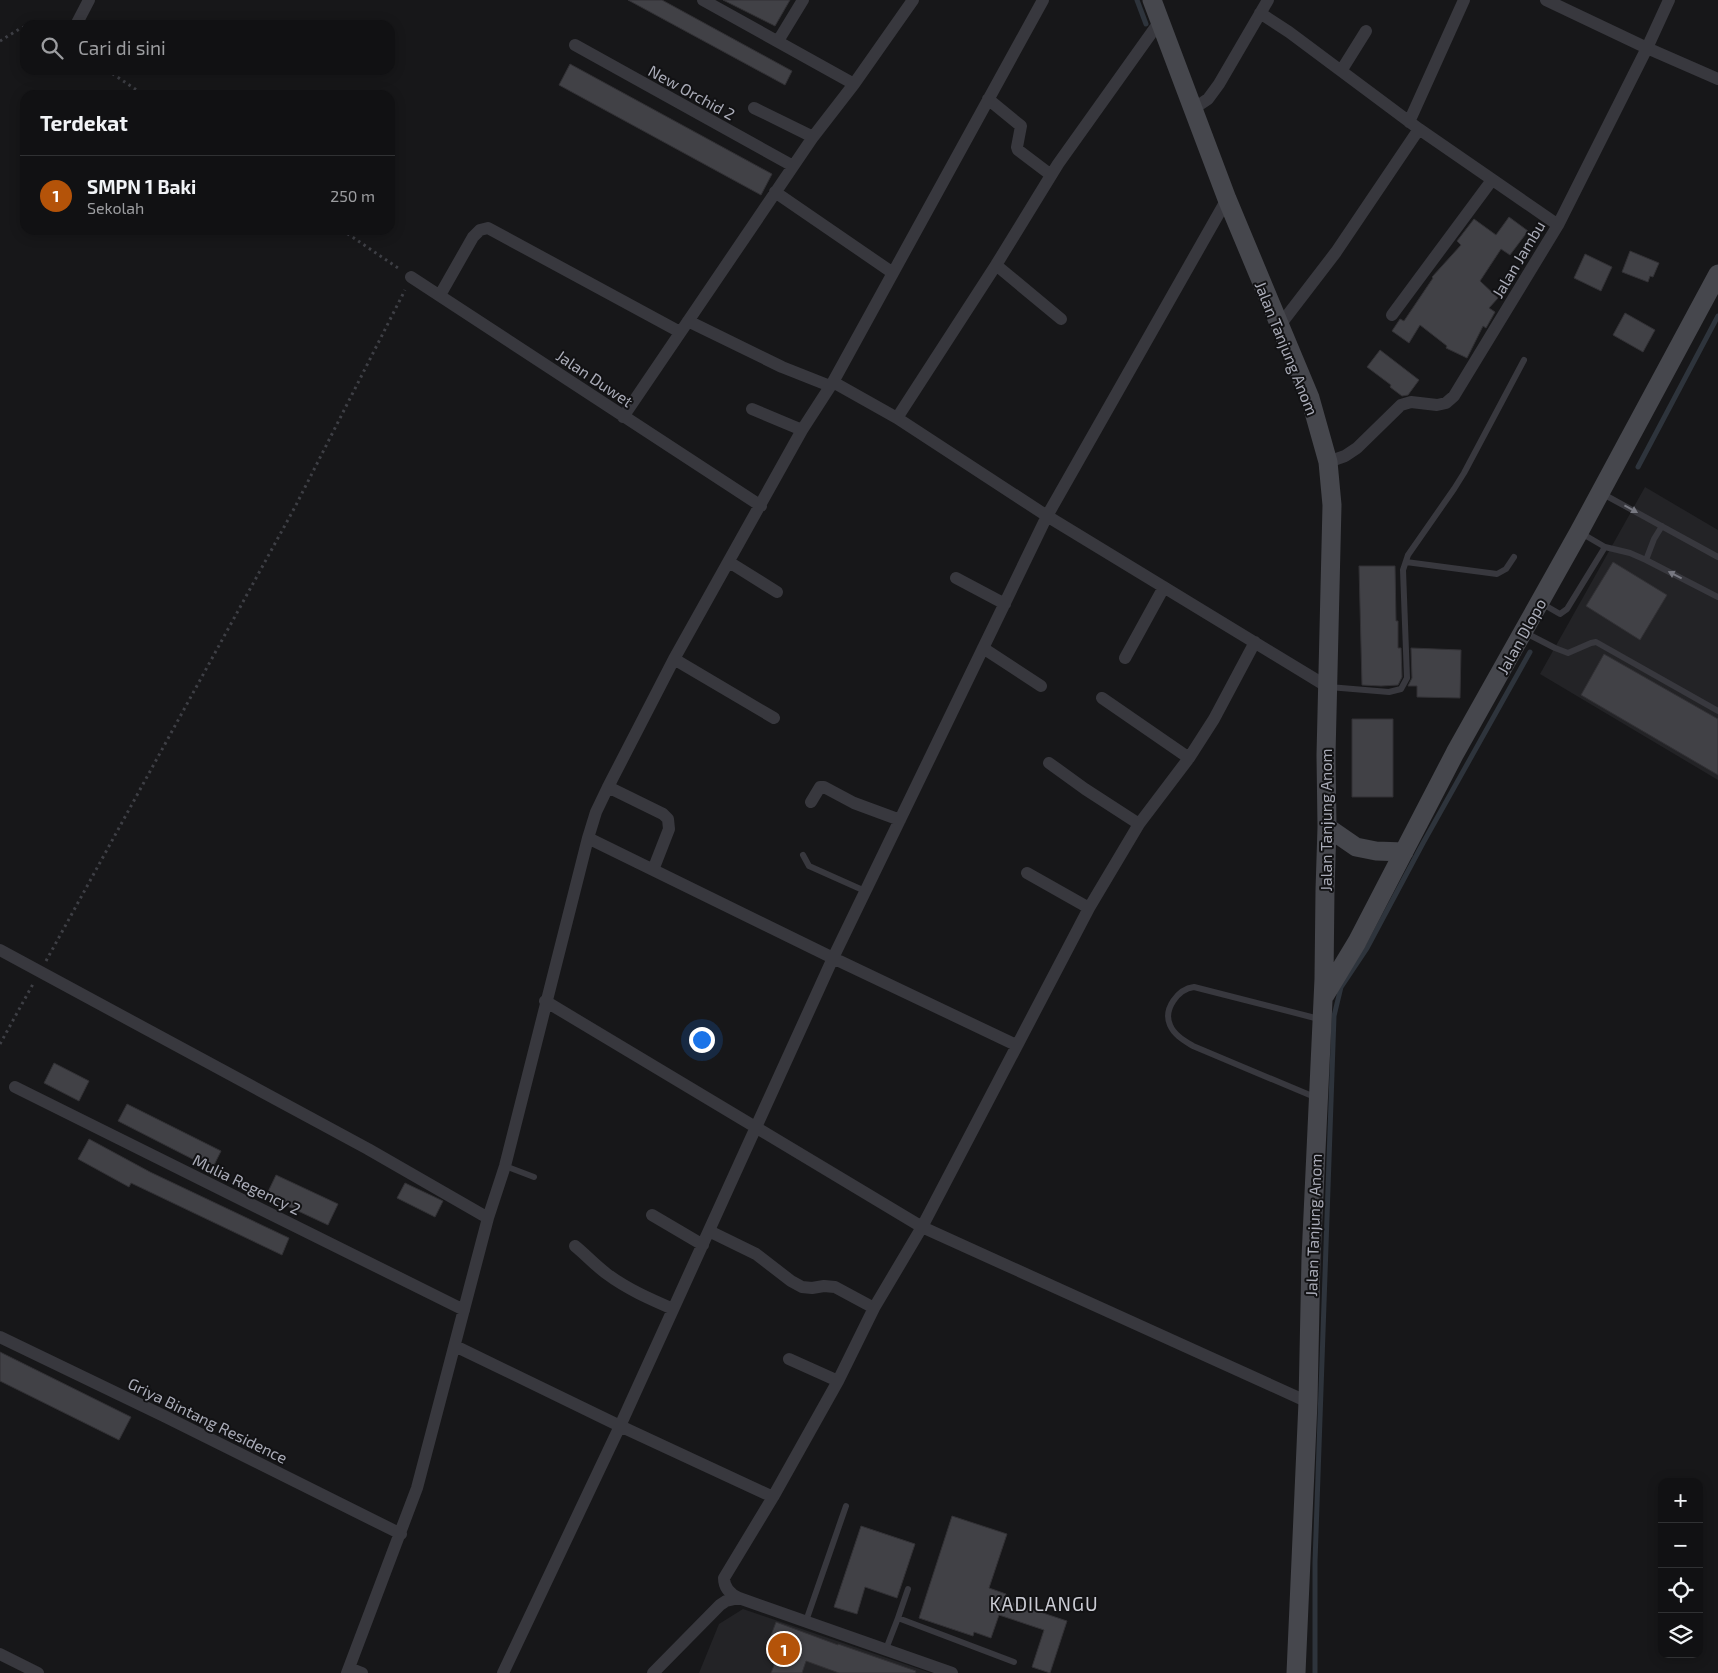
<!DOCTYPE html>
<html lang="id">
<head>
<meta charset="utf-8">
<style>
	:root { --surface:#111113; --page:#1a1a1c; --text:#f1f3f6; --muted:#9c9da0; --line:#303133; --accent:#b45309 }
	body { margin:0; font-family:"Exo 2",sans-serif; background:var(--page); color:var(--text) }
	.controls { position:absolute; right:15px; bottom:15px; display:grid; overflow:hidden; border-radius:10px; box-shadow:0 2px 12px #0003 }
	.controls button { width:45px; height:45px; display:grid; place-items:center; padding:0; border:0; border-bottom:1px solid var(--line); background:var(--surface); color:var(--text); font:25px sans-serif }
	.you { position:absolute; left:701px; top:1039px; width:18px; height:18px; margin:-12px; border:4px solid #fff; border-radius:50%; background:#1a73e8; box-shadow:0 0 0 8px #1a73e833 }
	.badge { display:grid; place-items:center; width:32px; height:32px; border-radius:50%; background:var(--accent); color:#fff; font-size:16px; font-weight:700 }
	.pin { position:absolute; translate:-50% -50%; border:2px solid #fff; box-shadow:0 1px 5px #0006 }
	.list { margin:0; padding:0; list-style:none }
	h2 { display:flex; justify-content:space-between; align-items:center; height:65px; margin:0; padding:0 20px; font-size:21px }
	h2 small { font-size:16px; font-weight:400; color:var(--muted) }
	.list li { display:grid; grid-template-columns:32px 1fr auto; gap:15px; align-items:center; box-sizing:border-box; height:80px; padding:0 20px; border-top:1px solid var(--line) }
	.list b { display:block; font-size:19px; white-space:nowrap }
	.list p { margin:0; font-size:16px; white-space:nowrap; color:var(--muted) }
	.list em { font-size:16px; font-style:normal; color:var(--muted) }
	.icon { flex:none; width:28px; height:28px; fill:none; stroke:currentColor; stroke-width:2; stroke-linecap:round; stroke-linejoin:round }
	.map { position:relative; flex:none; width:1718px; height:1673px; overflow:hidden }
	.search { position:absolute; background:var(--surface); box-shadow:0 2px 12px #0003; left:20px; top:20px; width:375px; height:55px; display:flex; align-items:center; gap:12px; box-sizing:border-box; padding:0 18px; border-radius:15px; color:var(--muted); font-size:19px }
	.panel { position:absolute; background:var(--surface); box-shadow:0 2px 12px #0003; left:20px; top:90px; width:375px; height:145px; border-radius:15px }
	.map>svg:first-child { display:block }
	.built { fill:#232326 }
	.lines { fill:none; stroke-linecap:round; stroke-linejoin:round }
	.stream { stroke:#2e343c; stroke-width:5 }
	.building { fill:#414146; stroke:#323135 }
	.path { stroke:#3e3f45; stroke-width:3; stroke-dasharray:2.5 4; stroke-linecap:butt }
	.lane { stroke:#38383e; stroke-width:6 }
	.street { stroke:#38383e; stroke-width:12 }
	.secondary { stroke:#46474d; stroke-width:19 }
	.oneway { fill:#777881 }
	.labels { text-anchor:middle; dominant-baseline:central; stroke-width:4; stroke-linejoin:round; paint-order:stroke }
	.street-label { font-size:16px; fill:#aaacb8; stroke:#121214 }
	.quarter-label { font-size:19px; letter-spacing:1px; fill:#cbccd4; stroke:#121214 }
</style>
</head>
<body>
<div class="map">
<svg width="1718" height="1673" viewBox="0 0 1718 1673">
	<rect width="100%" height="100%" fill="#171719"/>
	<!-- built -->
	<path class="built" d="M1645 487 1718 530V780L1540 674Z
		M743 1609 931 1673H699L719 1624Z"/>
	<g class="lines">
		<!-- stream -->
		<path class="stream" d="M1137 0 1146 24
			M1638 467 1718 316
			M1315 1673V1562L1334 1016 1341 987 1367 948 1423 843 1530 652"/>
	</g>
	<!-- building -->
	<path class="building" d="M628 0H662L792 71 785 85Z
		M723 0H790L775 26Z
		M570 64 772 174 761 195 559 85Z
		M1509 217 1528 231 1510 255 1501 249 1480 281 1498 298 1489 308 1495 312 1486 328 1483 326 1467 358 1446 348 1447 346 1420 325 1409 343 1392 331 1400 319 1404 321 1433 278 1432 277 1461 245 1457 241 1474 219 1496 235Z
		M1630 251 1659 263 1653 277 1650 276 1648 282 1622 272Z
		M1585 254 1612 267 1601 291 1574 278Z
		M1625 313 1655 330 1643 352 1613 335Z
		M1380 350 1419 380 1408 395 1402 396 1390 387 1391 385 1367 367Z
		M1613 562 1667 595 1640 640 1586 606Z
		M1359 566H1395L1396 621H1398V648H1401L1402 677 1398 685 1381 686 1362 685Z
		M1411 648 1461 650 1460 698 1417 697V686H1408L1412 678Z
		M1604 654 1718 719V775L1581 695Z
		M1352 719H1393V797H1352Z
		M54 1063 89 1081 79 1101 44 1083Z
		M127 1104 221 1151 212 1169 118 1121Z
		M89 1139 150 1172 289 1238 282 1255 131 1183 129 1187 78 1159Z
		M276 1175 338 1204 328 1225 266 1196Z
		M405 1183 443 1201 435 1217 397 1198Z
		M0 1352 131 1417 119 1440 0 1381Z
		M952 1516 1007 1534 989 1588 1006 1594 1004 1600 1067 1621 1050 1673 1032 1667 1044 1630 999 1615 991 1638 974 1632 973 1636 919 1618Z
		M861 1526 915 1544 897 1598 865 1587 857 1614 834 1607Z
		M776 1622 838 1645V1644L916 1671 915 1673H839L806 1661 802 1673H771L780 1650 767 1646Z"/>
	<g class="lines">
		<!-- path -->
		<path class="path" d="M0 41 21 28 25 27
			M107 70 144 95
			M342 230 401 270
			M46 961 295 507 405 290
			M0 1044 33 984"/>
		<!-- lane -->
		<path class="lane" d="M1603 494 1718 557
			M1662 526 1654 539 1646 560 1718 597
			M1581 533 1605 547 1630 553 1646 560
			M1406 562 1497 574 1506 569 1514 557
			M1541 603 1560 614 1567 609 1605 547
			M1524 632 1555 648 1568 653 1591 643 1596 642 1718 711
			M1329 687 1389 692 1401 689 1407 678 1403 570 1408 555 1454 489 1464 473 1524 360
			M803 855 809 866 865 891
			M1317 1098 1193 1046C1185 1041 1174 1035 1170 1025 1163 1009 1178 989 1194 987L1319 1019
			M505 1166 534 1177
			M898 1618 908 1589
			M806 1621 846 1506
			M886 1649 898 1618 1014 1662"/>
		<!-- street -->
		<path class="street" d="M703 0 854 84
			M1546 0 1647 48 1718 79
			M1260 13 1289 32 1419 129 1558 225
			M76 25 89 0
			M778 41 803 0
			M575 45 793 166
			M1341 71 1366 31
			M988 99 1021 126 1017 147 1018 150 1051 175
			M754 108 813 137
			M1193 109 1208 99 1219 84 1268 0
			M1409 122 1464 0
			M775 192 893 273
			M996 265 1061 319
			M411 277 761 506
			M440 295 473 237 480 230 488 228 680 332
			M1392 315 1492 180
			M688 321 782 367 830 386
			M1280 325 1336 252 1419 129
			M833 382 897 418 1047 516 1328 687
			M752 409 802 430
			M623 417 813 137 854 84 913 0
			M897 418 996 265 1058 164 1160 21
			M1328 462 1345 456 1357 448 1401 405 1411 402 1437 405 1446 403 1454 396 1558 225 1647 48 1669 0
			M729 562 777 592
			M956 578 1005 604
			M983 648 1041 686
			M1125 658 1164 587
			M674 659 774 718
			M1102 698 1189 758
			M1049 763 1085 789 1139 824
			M608 787 663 814 668 819 669 829 653 870
			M811 802 820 787H824L854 803 900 820
			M588 838 833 958 1016 1045
			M1027 873 1089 908
			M0 950 368 1149 488 1218
			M545 1001 922 1227 1308 1402
			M15 1087 464 1310
			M652 1215 703 1245
			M709 1231 756 1254 791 1281 802 1287 812 1288 824 1286 835 1287 874 1308
			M575 1246C586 1255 596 1266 607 1274 627 1289 650 1299 673 1309
			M0 1337 164 1416 401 1534
			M455 1346 620 1426 773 1497
			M789 1359 838 1381
			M739 1598C730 1594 724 1588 724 1578L773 1497 838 1381 874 1308 922 1227 1089 908 1139 824 1189 758 1214 719 1255 642
			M0 1654 38 1673
			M349 1668 362 1673
			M347 1673 417 1488 488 1218 505 1166 588 838 596 812 608 787 674 659 802 430 833 382 1043 0
			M503 1673 620 1426 833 958 1047 516 1227 199
			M653 1673 720 1605 726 1601 739 1598 952 1673"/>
		<!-- secondary -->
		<path class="secondary" d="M1152 0 1227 199 1310 398 1328 462 1332 505 1326 755 1327 827 1325 890 1324 979 1311 1258 1308 1402 1296 1673
			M1327 827 1356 847 1376 851 1404 852
			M1325 995 1357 942 1455 753 1579 532 1718 274"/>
	</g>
	<!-- one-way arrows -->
	<defs><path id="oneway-solid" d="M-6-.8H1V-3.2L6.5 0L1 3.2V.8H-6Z" transform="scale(1.25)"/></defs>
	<g class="oneway">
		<use href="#oneway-solid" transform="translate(1631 509) rotate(29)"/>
		<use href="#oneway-solid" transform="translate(1675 575) rotate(-153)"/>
	</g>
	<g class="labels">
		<!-- street labels -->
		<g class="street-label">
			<text transform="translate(692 92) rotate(29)">New Orchid 2</text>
			<text transform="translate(1518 259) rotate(-59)">Jalan Jambu</text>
			<text transform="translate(1287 348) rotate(68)">Jalan Tanjung Anom</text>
			<text transform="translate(595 378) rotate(34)">Jalan Duwet</text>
			<text transform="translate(1521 636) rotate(-61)">Jalan Dlopo</text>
			<text transform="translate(1325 820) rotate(-90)">Jalan Tanjung Anom</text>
			<text transform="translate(247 1184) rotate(26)">Mulia Regency 2</text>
			<text transform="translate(1313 1225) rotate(-88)">Jalan Tanjung Anom</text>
			<text transform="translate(208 1420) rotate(26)">Griya Bintang Residence</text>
		</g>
		<!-- quarter labels -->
		<g class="quarter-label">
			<text x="1044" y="1603">KADILANGU</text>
		</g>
	</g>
</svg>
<div class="controls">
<button>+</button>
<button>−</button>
<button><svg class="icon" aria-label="locate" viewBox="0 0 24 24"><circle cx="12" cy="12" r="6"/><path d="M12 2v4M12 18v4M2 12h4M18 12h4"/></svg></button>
<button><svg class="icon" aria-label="layers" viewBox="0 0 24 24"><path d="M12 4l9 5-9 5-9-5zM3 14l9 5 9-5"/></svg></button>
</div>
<div class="you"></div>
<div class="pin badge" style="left:784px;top:1649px">1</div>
<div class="search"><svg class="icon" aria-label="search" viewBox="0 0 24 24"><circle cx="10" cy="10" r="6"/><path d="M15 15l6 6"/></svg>Cari di sini</div>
<section class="panel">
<h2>Terdekat<small></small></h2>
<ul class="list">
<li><span class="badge">1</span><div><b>SMPN 1 Baki</b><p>Sekolah</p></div><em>250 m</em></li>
</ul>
</section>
</div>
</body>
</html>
